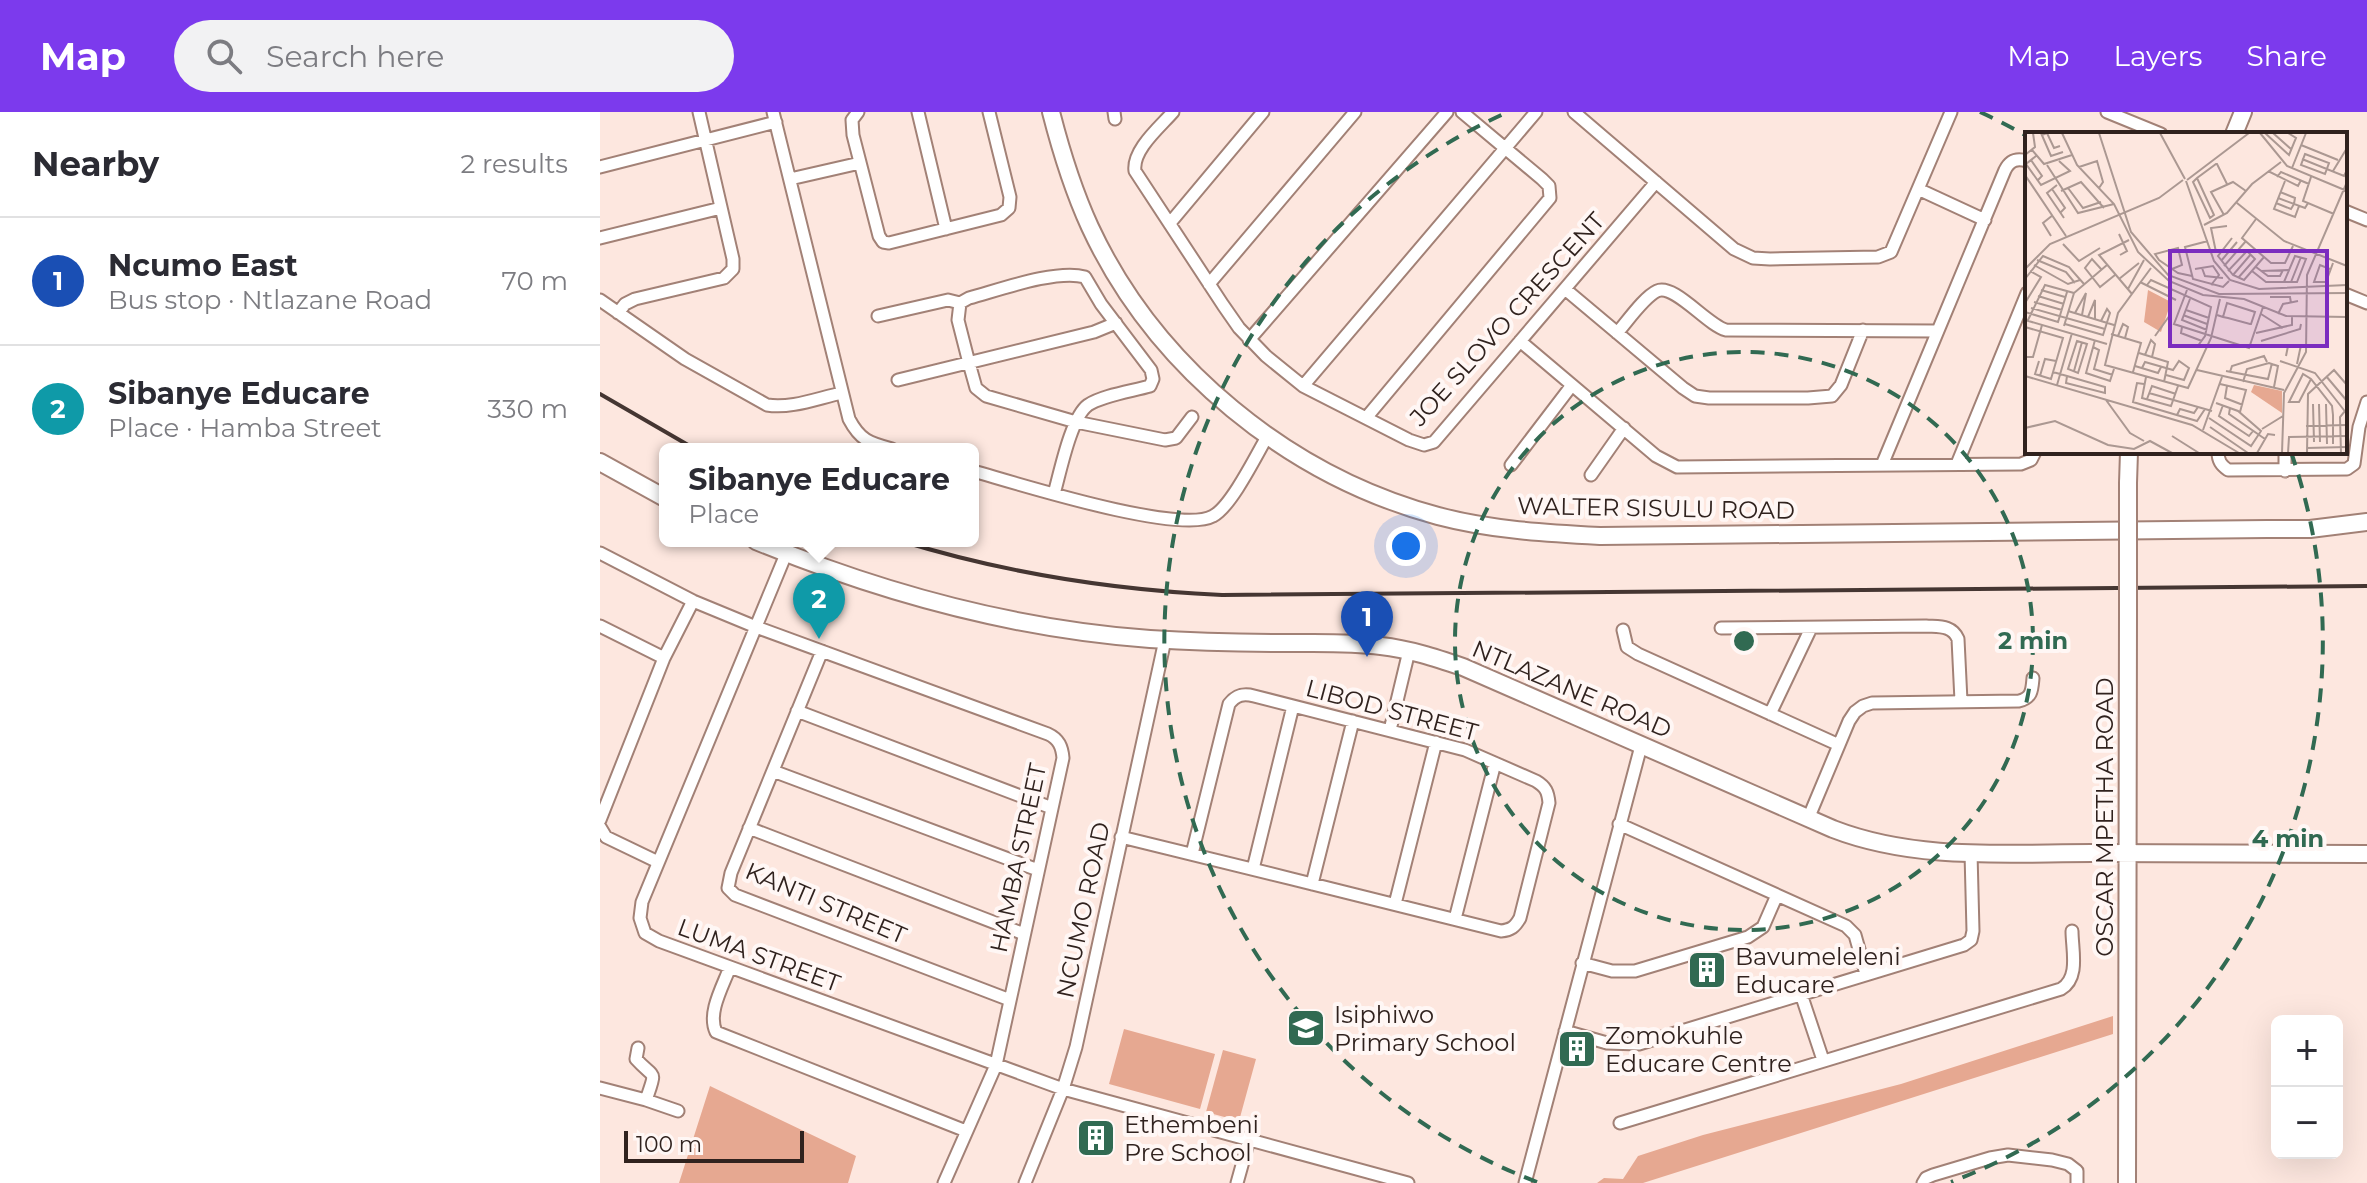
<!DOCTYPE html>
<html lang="en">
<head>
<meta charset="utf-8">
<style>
	:root { --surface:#fff; --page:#f2f2f3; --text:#2b2b33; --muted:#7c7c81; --line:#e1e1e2; --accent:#7c3aed }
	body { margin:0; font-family:Montserrat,sans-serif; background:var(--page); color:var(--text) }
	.controls { position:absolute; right:24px; bottom:24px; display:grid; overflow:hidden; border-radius:12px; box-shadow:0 8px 32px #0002 }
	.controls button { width:72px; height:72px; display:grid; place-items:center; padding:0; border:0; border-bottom:2px solid var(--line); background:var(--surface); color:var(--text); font:40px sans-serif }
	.scale { position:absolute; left:24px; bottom:20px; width:180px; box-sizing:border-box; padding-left:8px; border:4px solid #30221e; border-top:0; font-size:22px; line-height:28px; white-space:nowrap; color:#30221e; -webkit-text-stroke:6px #fff7f5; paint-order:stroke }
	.you { position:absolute; left:806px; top:434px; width:28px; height:28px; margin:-20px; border:6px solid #fff; border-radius:50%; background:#1a73e8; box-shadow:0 0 0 12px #1a73e833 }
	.badge { display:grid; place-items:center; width:52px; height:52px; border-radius:50%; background:var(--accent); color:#fff; font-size:26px; font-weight:700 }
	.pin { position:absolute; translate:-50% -66px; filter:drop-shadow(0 2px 4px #0008) }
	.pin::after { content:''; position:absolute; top:42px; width:28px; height:24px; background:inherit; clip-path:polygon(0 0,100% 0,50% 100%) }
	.popup { position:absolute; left:59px; top:331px; width:320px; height:104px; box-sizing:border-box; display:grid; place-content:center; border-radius:12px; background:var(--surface); filter:drop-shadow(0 2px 6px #0005); font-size:26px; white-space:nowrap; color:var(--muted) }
	.popup b { font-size:30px; color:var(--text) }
	.popup::after { content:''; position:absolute; left:50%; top:100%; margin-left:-16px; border:16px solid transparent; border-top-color:var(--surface) }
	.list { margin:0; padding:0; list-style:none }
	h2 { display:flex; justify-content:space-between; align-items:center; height:104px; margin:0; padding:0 32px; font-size:34px }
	h2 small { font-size:26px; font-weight:400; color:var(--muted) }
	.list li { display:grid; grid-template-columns:52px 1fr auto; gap:24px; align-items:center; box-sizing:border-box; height:128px; padding:0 32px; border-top:2px solid var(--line) }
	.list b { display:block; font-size:30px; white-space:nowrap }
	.list p { margin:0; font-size:26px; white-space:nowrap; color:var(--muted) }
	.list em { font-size:26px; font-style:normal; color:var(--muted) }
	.icon { flex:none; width:44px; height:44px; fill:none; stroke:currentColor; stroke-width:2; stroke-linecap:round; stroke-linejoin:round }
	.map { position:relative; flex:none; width:1767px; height:1071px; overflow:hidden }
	header { display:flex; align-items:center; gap:48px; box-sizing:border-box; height:112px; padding:0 40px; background:var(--accent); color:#fff }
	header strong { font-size:38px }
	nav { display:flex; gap:44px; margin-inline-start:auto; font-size:28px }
	.search { width:560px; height:72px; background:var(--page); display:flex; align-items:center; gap:20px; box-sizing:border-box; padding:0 28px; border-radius:44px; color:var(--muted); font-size:30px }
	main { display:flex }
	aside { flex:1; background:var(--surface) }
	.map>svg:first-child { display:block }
	.green { fill:#e6a891 }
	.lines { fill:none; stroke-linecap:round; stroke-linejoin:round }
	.street-casing { stroke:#a28176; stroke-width:15 }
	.secondary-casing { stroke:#a28176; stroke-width:20 }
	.street { stroke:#fff; stroke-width:11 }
	.secondary { stroke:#fff; stroke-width:16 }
	.rail { stroke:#453632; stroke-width:4 }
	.secondary-bridge-casing { stroke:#a28176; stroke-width:20; stroke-linecap:butt }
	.secondary-bridge { stroke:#fff; stroke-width:16 }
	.ring { fill:none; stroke:#316a52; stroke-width:4; stroke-dasharray:14 10 }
	.labels { text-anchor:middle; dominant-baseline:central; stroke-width:8; stroke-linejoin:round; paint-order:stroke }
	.street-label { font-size:24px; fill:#30221e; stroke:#fff7f5 }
	.poi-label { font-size:24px; fill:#30221e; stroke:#fff7f5; text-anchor:start }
	.inset-road { fill:none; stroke:#ab9892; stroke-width:2 }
	.view { fill:#7b2cbf; fill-opacity:0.15; stroke:#7b2cbf; stroke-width:4 }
	.inset-edge { fill:none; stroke:#30221e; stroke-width:4 }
	.centre { fill:#316a52; stroke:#fff7f5; stroke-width:4 }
	.ring-label { font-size:24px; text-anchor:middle; font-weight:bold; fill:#316a52; stroke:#fff7f5; stroke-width:8; stroke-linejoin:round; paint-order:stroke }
</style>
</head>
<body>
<header>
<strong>Map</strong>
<div class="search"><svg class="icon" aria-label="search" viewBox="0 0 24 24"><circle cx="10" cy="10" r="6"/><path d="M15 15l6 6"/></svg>Search here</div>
<nav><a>Map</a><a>Layers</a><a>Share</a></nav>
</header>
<main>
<aside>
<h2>Nearby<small>2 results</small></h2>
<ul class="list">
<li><span class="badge" style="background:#1a4fb4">1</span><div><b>Ncumo East</b><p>Bus stop · Ntlazane Road</p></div><em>70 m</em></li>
<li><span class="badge" style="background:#0f9aa8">2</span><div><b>Sibanye Educare</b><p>Place · Hamba Street</p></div><em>330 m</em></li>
</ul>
</aside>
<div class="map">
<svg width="1767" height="1071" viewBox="0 0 1767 1071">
	<rect width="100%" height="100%" fill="#fde7df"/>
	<!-- green -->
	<path class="green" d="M1513 904V922L1043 1071H997L1004 1066 1023 1067 1038 1044 1103 1023 1301 972Z
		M524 917 615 942 600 997 509 972Z
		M623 938 656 947 639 1009 606 1000Z
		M110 974 256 1044 248 1071H79Z"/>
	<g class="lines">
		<!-- street casing -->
		<g class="street-casing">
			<path id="street" d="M173 0 249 307C260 328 269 331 292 337
				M258 0 252 8 253 23 279 124 283 130 289 131 401 103 409 96 410 85 389 0
				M318 0 346 117
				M514 0 515 7
				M573 0C560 15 532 38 535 59L623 193 639 216 666 244 703 274 809 328 824 333 834 330 1056 70
				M974 0 1134 137 1153 146 1170 147 1278 145 1291 140 1351 0
				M1507 0 1561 22
				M0 55 176 10
				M190 67 260 51
				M1318 77 1385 108
				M1745 99 1767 108
				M570 111 663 0
				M0 126 121 96
				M609 172 755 0
				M965 177 1083 276 1095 284 1109 286H1208L1232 284 1241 273 1263 218
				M1745 182 1767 191
				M0 188 85 247 167 293C191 297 218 286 242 281
				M360 191 358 208 369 251 376 276 386 284 476 310 565 328 576 326 592 305
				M18 201 25 192 35 187 124 166 133 157V147L99 0
				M278 204 348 188 360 191 369 186C399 178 456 157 485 165L501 192 551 258 553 267 550 274C533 279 503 283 488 293 471 305 460 361 454 382
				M1017 221C1027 210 1044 185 1057 179 1074 171 1107 213 1126 218L1338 219
				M649 228 847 0
				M920 229 1056 344 1077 355 1421 352 1431 348 1435 340
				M298 268 494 220 516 211
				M703 274 936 0
				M766 306 950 86 949 74 942 67 862 0
				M1618 340C1618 349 1621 353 1628 358L1747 357 1754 352 1759 315 1767 290
				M1357 352 1427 181
				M911 353 972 273
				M1282 353 1405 58C1410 48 1417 46 1427 49
				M373 359C416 371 579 423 613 404 631 395 657 342 668 323
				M1685 359V340
				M991 363 1024 316
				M0 441 93 489 156 515 448 622C459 627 462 635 463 646L396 953 344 1071
				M186 442 42 790 40 806 45 821 59 829 463 977 808 1071
				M0 514 64 546
				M1121 516 1326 514C1339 515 1352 513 1358 527L1361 589
				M1023 518 1027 535 1038 542 1239 633
				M222 539 131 761 128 776 135 783 410 888
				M197 599 452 696
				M1170 602 1211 516
				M790 618 809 539
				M173 659 438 758
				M1208 707 1249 609 1255 600 1263 594 1272 591 1419 589C1432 586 1432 578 1433 566
				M0 708 64 546 93 489
				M1019 712 1246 814 1255 823 1266 862
				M0 715 6 725 58 750
				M149 716 424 822
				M521 725C648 756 774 787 901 819 911 818 915 815 920 806L949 691C948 680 946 675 936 669L865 638 654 584C643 581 636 583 629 592L592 742
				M653 757 693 594
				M712 772 753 609
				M795 792 836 630
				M855 807 895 651
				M982 851 1012 859H1035L1148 825 1163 815 1177 783
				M130 855C123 874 107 901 116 920L366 1019
				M1201 882 1223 948
				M965 919 1007 931 1039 932 1364 833 1371 828 1373 819 1371 741
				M38 936 36 947C55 968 57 956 46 988
				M0 976 46 988 78 999
				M1020 1011 1461 877C1480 866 1472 838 1472 819
				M425 1071 463 977 476 935 565 528
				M637 1071 649 1028
				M925 1071 1041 634
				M1323 1071 1326 1066 1333 1063 1390 1046 1408 1043 1452 1048 1468 1052 1477 1059V1071"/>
		</g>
		<!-- secondary casing -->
		<g class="secondary-casing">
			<path id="secondary" d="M451 0C461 39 473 78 490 115 555 255 689 364 838 404 891 418 945 421 1000 424L1667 417H1710L1767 410
				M1634 22 1643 0
				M0 350 65 386
				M1528 371 1529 340
				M156 429C282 481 413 517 550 527 596 530 643 531 690 531 720 531 750 530 781 534 809 537 836 546 863 555L1233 717C1316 749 1405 741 1492 741 1584 741 1675 742 1767 742
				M1527 1071 1528 501"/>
		</g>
		<!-- street -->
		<use href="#street" class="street"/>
		<!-- secondary -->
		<use href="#secondary" class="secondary"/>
		<!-- rail -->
		<path class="rail" d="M0 282 95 337
			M301 429C405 461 513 478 622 483L1767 474"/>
		<!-- secondary-bridge casing -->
		<g class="secondary-bridge-casing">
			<path id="secondary-bridge" d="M1528 501V371"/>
		</g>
		<!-- secondary-bridge -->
		<use href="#secondary-bridge" class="secondary-bridge"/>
	</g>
	<!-- distance rings -->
	<g class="ring">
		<circle cx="1144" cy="529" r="289"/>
		<path d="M937 1070A579 579 0 0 1 908 0M1380 0A579 579 0 0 1 1425 23M1691 340A579 579 0 0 1 1351 1070"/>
	</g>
	<!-- icons -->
	<defs>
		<g id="building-square" transform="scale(2)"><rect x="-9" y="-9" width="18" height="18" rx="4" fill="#316a52" stroke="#fff7f5"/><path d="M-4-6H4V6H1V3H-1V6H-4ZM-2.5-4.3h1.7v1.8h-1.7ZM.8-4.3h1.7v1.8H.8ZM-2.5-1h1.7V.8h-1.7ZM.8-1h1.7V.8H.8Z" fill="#fff"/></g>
		<g id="school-square" transform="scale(2)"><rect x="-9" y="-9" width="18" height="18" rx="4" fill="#316a52" stroke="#fff7f5"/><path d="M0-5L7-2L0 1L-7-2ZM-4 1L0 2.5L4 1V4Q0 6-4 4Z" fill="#fff"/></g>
	</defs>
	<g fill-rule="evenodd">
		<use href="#building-square" x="1107" y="858"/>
		<use href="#school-square" x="706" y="916"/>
		<use href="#building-square" x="977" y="937"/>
		<use href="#building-square" x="496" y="1026"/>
	</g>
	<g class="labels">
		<!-- street labels -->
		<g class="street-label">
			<text transform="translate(907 207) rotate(-48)">JOE SLOVO CRESCENT</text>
			<text transform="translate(1056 396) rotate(1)">WALTER SISULU ROAD</text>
			<text transform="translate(972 577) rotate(23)">NTLAZANE ROAD</text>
			<text transform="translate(792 598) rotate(15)">LIBOD STREET</text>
			<text transform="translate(1504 705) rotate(-90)">OSCAR MPETHA ROAD</text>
			<text transform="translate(418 746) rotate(-78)">HAMBA STREET</text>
			<text transform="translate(226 791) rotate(23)">KANTI STREET</text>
			<text transform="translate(483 798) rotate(-78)">NCUMO ROAD</text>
			<text transform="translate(159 843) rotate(20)">LUMA STREET</text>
		</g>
		<!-- poi labels -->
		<g class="poi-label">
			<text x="1135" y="844">Bavumeleleni<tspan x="1135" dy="28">Educare</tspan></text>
			<text x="734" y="902">Isiphiwo<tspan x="734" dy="28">Primary School</tspan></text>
			<text x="1005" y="923">Zomokuhle<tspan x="1005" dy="28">Educare Centre</tspan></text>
			<text x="524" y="1012">Ethembeni<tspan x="524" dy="28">Pre School</tspan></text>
		</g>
	</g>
	<!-- overview -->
	<g transform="translate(1425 20)">
		<rect width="322" height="322" fill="#fde7df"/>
		<path d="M123 158 146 170 136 200 119 190ZM229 253 257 259V281L226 260Z" fill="#e6a891"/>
		<path class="inset-road" d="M16 1 26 24 38 20M37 1 52 33 89 72 113 120 144 149 178 163 219 167 261 184 322 185M74 1 106 100 143 143 194 162 322 161M135 1 160 47M235 1 262 34 322 59M240 1 264 23 271 6 263 1M248 1 266 17M17 3 22 1 29 16 35 14M276 13 313 28M7 18 19 32 47 23M280 22 304 31 300 42 276 33ZM0 23 10 15 8 1M11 24 1 32 16 53 45 39 34 29M277 27 319 44 322 38M6 28 17 44 12 49M22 33 53 81 89 72M54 35 72 29 78 50 74 56M267 36 281 1M243 39 273 54 276 48M308 39 322 16M0 43 41 104M252 45 256 40 284 52M286 45 278 69 309 82M172 46 189 83 185 86 168 50 172 46 191 32H192L202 52M162 48 224 1M161 49 189 129 205 148 234 157 322 153M260 49 249 77 270 85 274 74M32 53 22 61 39 86M43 56 58 76 76 70M27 57 40 76 36 80M36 59 56 50 79 76M253 66 280 76 283 71M212 71 259 109 322 134M251 71 266 77 269 72 270 66 255 60M199 83 186 60 208 50 221 59M231 87 217 106 246 131H260L268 114M179 93 202 81 227 52 256 30M94 102 102 119 95 123M26 104 18 91 28 83M207 106 193 124 208 143 219 148 239 125M104 108 74 123 107 162M183 109 160 115 168 147 198 155 204 149M38 112 54 129 75 116M191 120 186 96 202 94M12 128 41 140 50 151M196 129 212 110M9 133 43 152 55 148M199 134 221 109M231 135 243 144H255L258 138M126 136 93 181 80 233 163 256 186 206 195 167M177 136 180 144 198 146M0 137 25 112 134 66 158 48M76 137 67 127 60 136 75 155 90 143M147 137 157 133 153 116 130 122 134 128 150 139 153 141 167 144M170 137 188 134 194 143 186 153M305 137 295 133 289 150H301L308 131M203 139 222 119 230 127 213 146M227 139 241 150H272L281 127 270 124 259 150M236 139 264 138M208 143 226 122M0 147 18 124 44 135 59 152M94 147 114 131M115 150 151 168M266 150 276 125M122 153 126 148 186 175 180 204 172 215M103 157 119 128M16 158 40 165M162 158 149 192 224 216 238 175M13 164 39 172M245 165H265L266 171M165 167 157 188 182 198M9 170 37 178M0 171 16 145 5 139M6 176 80 197M161 178 184 186M43 179 89 193M0 180 33 190 42 160M50 181 61 161 57 183M236 182 258 196M253 182 258 172 273 169M158 183 182 192M192 183 198 185 203 186 225 192H226L230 180 202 171 198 185M63 185 70 168V187M0 188 82 212M3 188 20 153 49 161M40 192 78 203 85 181 82 177 76 189M39 194 49 161 82 133M0 195 38 206 26 247 10 242 14 229M157 195 156 201 177 209M231 201 267 193V185M86 202 116 211 108 240M93 204 98 192 103 195 100 206M130 204 145 183M70 208 61 241 85 249 89 237M52 209 62 212 53 241 43 237ZM236 209 275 197 276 192M68 215 74 218 69 237 88 243M114 221 143 230 139 250M120 223 126 208 130 212 127 225M261 224 263 214 276 213 272 232M0 225H8L17 193M255 229 290 241 322 282M110 234 133 241 136 235M117 236 120 230 148 238 154 229 164 236 159 248 141 243M172 238 259 258M49 239 57 210M201 239 243 247 247 231M28 240 42 244 80 255V261L41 251 42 244M205 240 207 234 239 224 242 230M0 244 167 293 214 321M15 244 20 227 31 229M301 244 322 269M121 245 117 266 146 274 153 254M286 247 274 270H264L278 242 286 247 307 274 308 283M218 250 222 237 244 231 253 234 249 255M119 252 112 251 108 270 172 289 180 277M195 252 221 258 215 280M32 253 47 201M202 254 200 266 218 273M124 261 187 279M122 267 127 254 151 262M81 268 105 301 119 309M288 272 289 310M294 272 295 310M301 272 302 312M198 273 194 284 224 304 228 299M205 276 204 282 240 307M152 283 155 277 169 281 173 275M308 283V312M184 286 226 314 236 299 213 279 191 271M281 294 322 293M185 295 223 321M0 296 30 289 83 313 109 317 125 309 147 321M237 297 258 284M178 298 197 245M147 304 174 321M282 316 322 315M232 321 243 302 250 303M257 321 259 261 281 220 282 143 322 50M263 321 264 305 322 304M282 321 283 262 309 238 322 253M316 321 315 285 320 279"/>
		<path class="view" d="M145 119H302V214H145Z"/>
		<rect width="322" height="322" class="inset-edge"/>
	</g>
	<circle cx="1144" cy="529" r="12" class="centre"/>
	<g class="ring-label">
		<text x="1433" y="537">2 min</text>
		<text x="1688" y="735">4 min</text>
	</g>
</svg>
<div class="controls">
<button>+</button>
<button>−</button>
</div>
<div class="scale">100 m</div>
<div class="you"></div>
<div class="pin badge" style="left:767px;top:545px;background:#1a4fb4">1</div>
<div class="pin badge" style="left:219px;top:527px;background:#0f9aa8">2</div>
<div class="popup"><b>Sibanye Educare</b>Place</div>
</div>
</main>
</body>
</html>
